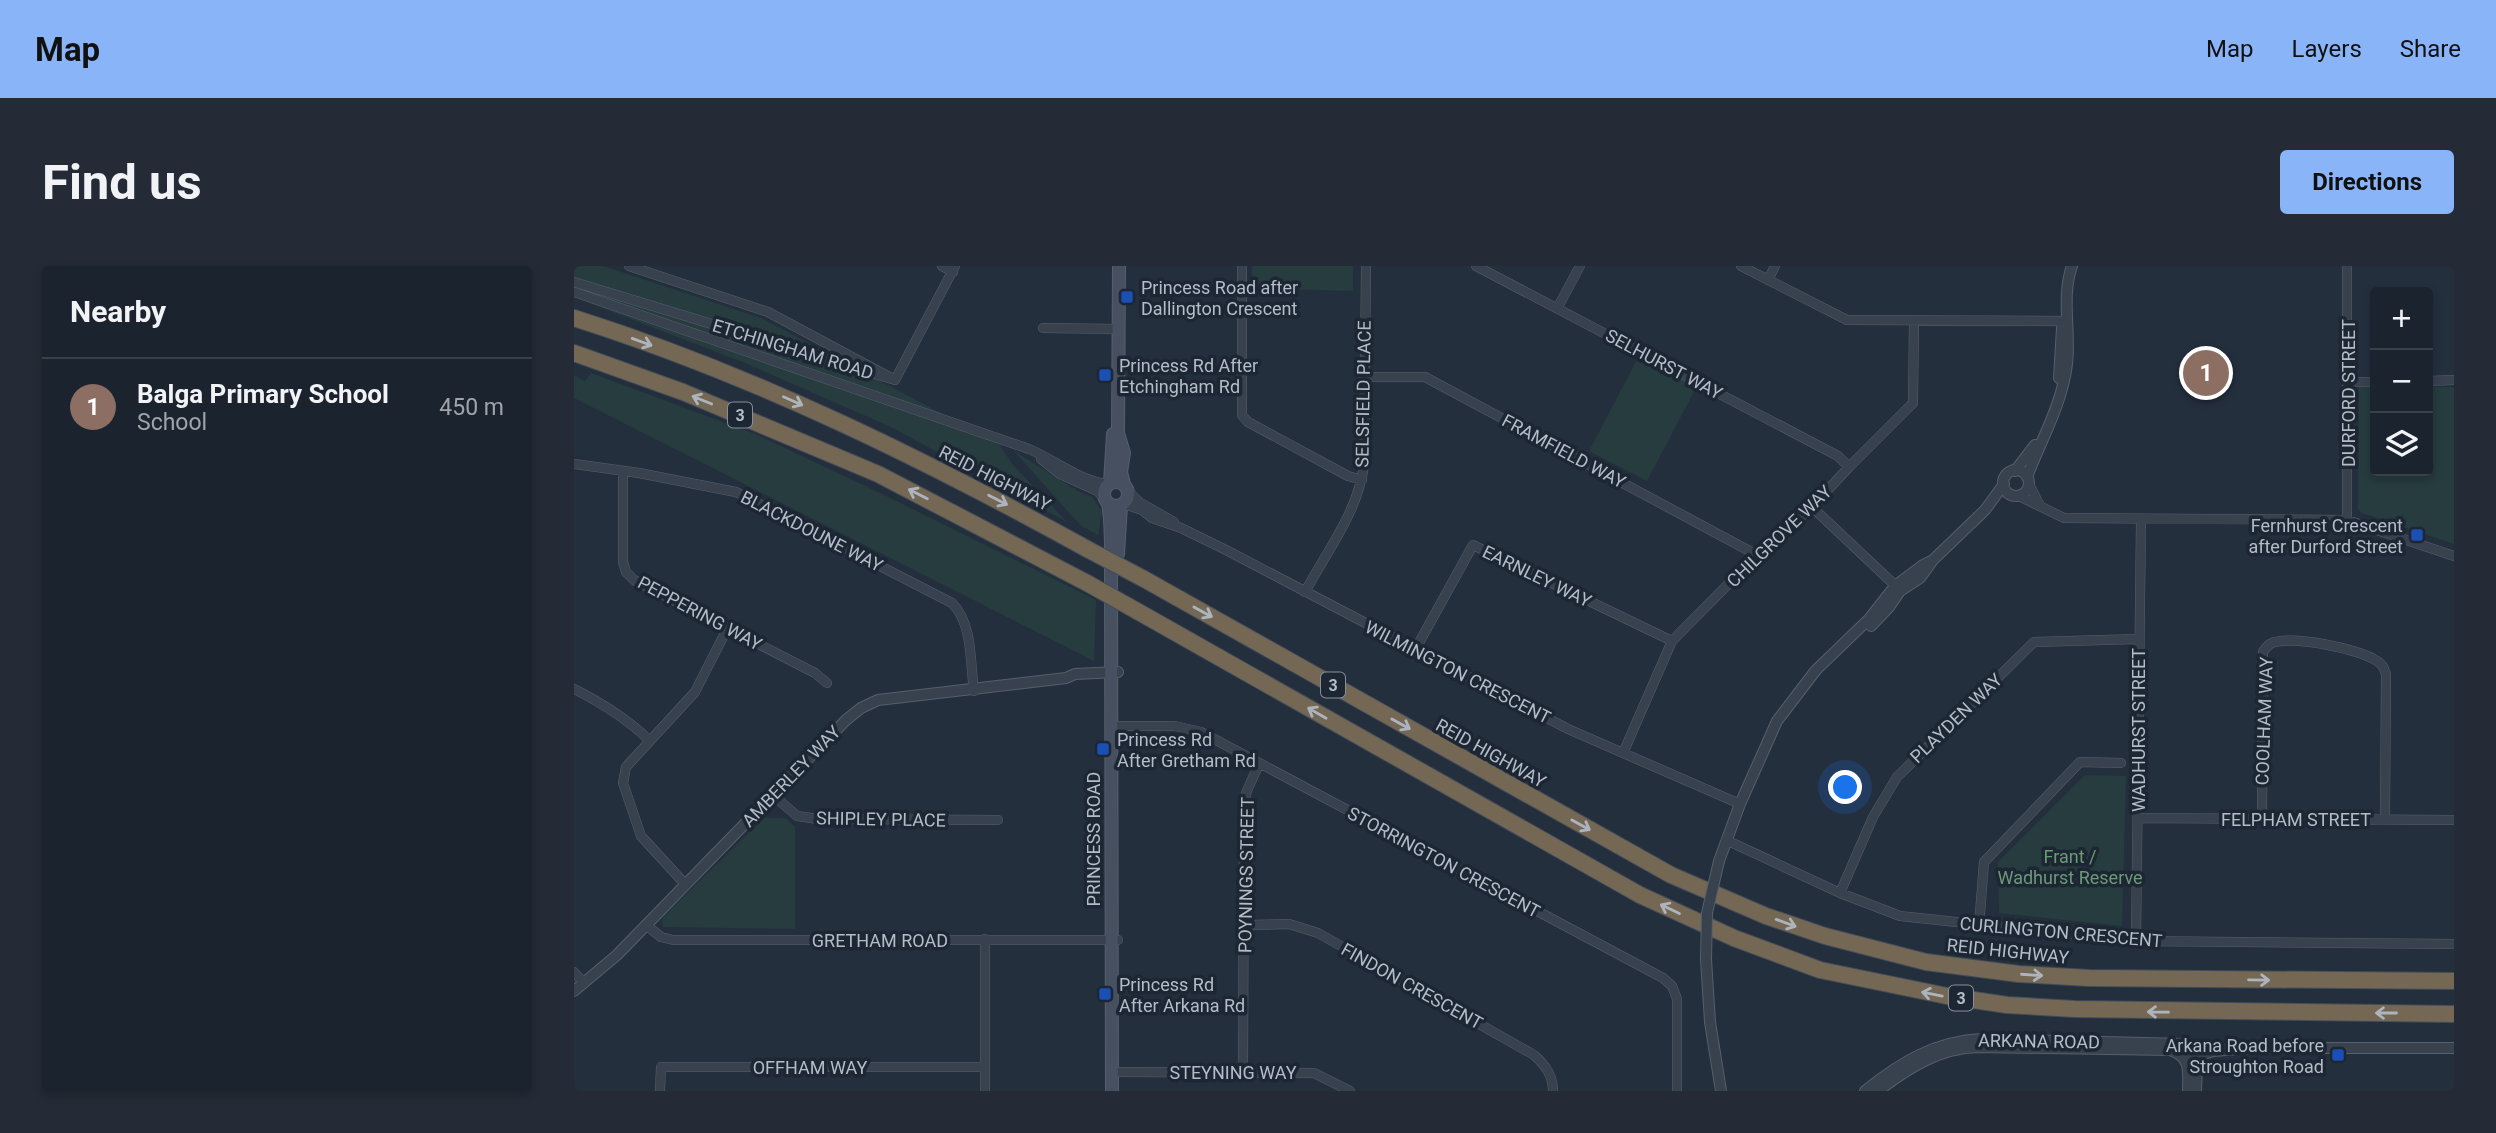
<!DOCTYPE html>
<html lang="en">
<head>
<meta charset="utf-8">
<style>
	:root { --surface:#1b232e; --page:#242b36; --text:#f1f3f6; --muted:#a0a4aa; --line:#39404a; --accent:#8ab4f8 }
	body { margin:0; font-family:Roboto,sans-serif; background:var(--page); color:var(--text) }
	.controls { position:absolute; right:21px; top:21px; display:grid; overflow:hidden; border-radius:7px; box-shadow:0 4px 10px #0003 }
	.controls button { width:63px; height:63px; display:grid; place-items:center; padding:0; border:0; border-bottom:2px solid var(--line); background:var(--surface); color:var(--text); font:35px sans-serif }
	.you { position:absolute; left:1272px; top:522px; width:24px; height:24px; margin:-18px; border:5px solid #fff; border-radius:50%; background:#1a73e8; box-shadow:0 0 0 10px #1a73e833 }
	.badge { display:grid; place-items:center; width:46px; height:46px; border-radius:50%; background:var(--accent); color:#fff; font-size:23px; font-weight:700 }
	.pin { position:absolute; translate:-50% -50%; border:4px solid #fff; box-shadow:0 2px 7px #0006 }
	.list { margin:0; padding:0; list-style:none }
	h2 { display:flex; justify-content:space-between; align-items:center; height:91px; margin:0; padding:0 28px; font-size:30px }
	h2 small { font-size:23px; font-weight:400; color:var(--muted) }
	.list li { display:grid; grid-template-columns:46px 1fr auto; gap:21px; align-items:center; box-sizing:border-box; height:98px; padding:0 28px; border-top:2px solid var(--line) }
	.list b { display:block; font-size:26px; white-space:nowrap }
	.list p { margin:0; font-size:23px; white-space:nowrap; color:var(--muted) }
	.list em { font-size:23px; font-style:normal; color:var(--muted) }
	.icon { flex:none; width:38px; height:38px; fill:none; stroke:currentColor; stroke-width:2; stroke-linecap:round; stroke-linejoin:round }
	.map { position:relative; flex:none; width:1880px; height:825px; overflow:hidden; border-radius:7px }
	header { display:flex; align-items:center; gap:42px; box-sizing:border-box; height:98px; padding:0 35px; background:var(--accent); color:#111 }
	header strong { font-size:33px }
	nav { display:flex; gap:38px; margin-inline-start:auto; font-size:24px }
	.intro { display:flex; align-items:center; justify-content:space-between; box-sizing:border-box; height:168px; padding:0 42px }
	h1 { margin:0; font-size:49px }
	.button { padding:18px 32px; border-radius:7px; background:var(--accent); color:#111; font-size:24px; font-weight:700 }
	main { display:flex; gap:42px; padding:0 42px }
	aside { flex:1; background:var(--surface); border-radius:7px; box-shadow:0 4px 10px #0003 }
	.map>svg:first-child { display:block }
	.green { fill:#263c3f }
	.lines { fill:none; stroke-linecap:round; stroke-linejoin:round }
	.minor-casing { stroke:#565f6c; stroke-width:10 }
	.tertiary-casing { stroke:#565f6c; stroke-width:12 }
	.secondary-casing { stroke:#565f6c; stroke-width:14 }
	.motorway-casing { stroke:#434c59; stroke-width:18 }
	.minor { stroke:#38414e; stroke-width:9 }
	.tertiary { stroke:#38414e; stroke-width:10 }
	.secondary { stroke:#465061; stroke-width:12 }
	.motorway { stroke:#746855; stroke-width:16 }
	.tertiary-bridge-casing { stroke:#565f6c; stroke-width:12; stroke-linecap:butt }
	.motorway-bridge-casing { stroke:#434c59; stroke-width:18; stroke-linecap:butt }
	.tertiary-bridge { stroke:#38414e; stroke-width:10 }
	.motorway-bridge { stroke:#746855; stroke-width:16 }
	.oneway { stroke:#aeb4bd }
	.transit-dot { fill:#1a4fb4; stroke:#1d2633; stroke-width:2.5 }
	.labels { text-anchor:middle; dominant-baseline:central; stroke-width:7; stroke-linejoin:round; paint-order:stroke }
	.shield { fill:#1d2633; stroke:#878f9c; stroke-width:2 }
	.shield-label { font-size:16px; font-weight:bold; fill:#b4bcc9 }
	.poi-label { font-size:18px; fill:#b4bcc9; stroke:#1d2633; text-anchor:start }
	.street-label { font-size:18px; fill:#b4bcc9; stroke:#1d2633 }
	.park-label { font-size:18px; fill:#6b9a76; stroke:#1d2633 }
</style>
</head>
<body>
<header>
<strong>Map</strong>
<nav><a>Map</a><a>Layers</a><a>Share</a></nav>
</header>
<div class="intro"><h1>Find us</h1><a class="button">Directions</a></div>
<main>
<aside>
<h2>Nearby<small></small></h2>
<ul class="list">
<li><span class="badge" style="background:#8d6e63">1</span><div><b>Balga Primary School</b><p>School</p></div><em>450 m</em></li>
</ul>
</aside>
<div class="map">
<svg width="1880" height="825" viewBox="0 0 1880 825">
	<rect width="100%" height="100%" fill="#242f3e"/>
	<!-- green -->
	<path class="green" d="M0 0H29L187 52 425 178 439 199 493 256 317 161 171 97 0 31Z
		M678 0H779V25L678 22Z
		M1065 90 1123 120 1073 215 1015 185Z
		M17 107 181 168 306 227 522 334 520 395 0 132V109L11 115Z
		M1785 120H1801V205H1854V121H1880V278L1788 247 1784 243Z
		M440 185 504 225 518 231 528 245 524 269 507 260Z
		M1511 509 1552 510 1548 660 1425 647 1424 596Z
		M190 552H211L221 561V663L89 661 88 652Z"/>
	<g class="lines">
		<!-- minor casing -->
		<g class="minor-casing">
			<path id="minor" d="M368 0 379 6
				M668 0V149L674 156 774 210 788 214
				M902 0 1264 190 1275 201
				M1167 0 1273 54 1493 55
				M1194 14 1201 0
				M0 16 321 114 194 46 55 0
				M0 26 455 183C481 194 505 215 534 218
				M984 41 1006 0
				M469 62 545 63
				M790 111H851L1183 289
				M321 114 381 0
				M1854 115 1880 114
				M1775 116H1801
				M467 193 486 208 523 225 531 232
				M0 198 65 207 162 226 378 337C399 358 396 396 400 425
				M49 205V296L52 306 60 314 241 407 253 417
				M1455 218 1465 238
				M555 226 565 236 600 256
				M1445 230 1490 252 1773 254 1880 290
				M550 238 568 244 578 252 607 262 654 285 994 463 1166 538
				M1238 241 1326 324
				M1773 254V0
				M731 326C753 285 784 246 790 199L792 0
				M841 384 899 279 1098 375
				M0 423C28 437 52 452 75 474
				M538 460H601L627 466 1089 712 1098 720 1103 733V825
				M1049 487 1098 375 1183 289 1238 241 1275 201 1339 137 1340 55
				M199 529 223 550 244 553 424 554
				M1564 552 1880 554
				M1688 553 1689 386C1691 383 1693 380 1696 378 1715 368 1786 383 1803 395 1809 398 1810 403 1812 408L1811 554
				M1152 574 1266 627 1326 650 1562 675 1880 678
				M111 618 67 570 49 517 52 501 121 426 153 363
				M1266 627 1299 551 1323 511 1460 376 1564 373
				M72 659 87 671 99 674H544
				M670 659 715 658 744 667 960 789C971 799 979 809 979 825
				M1405 660 1410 596 1506 496 1547 497
				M411 673V825
				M1562 675 1567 254
				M0 706 10 717
				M538 806 740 807 776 825
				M669 807 670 540 672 527 685 498
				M86 825 87 801H411"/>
		</g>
		<!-- tertiary casing -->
		<g class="tertiary-casing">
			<path id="tertiary" d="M1485 112 1488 62
				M1429 217a13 13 0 1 1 26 0a13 13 0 1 1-26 0Z
				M1441 205 1461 179
				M1453 211C1467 174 1488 139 1493 98 1497 66 1487 31 1498 0
				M1297 360 1315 341 1326 325 1346 312 1359 294 1411 244 1430 218
				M1145 595 1166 538 1203 455 1242 404 1295 353 1321 320 1349 299 1359 294
				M1132 693 1136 756 1147 825
				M0 725 43 689 272 454 287 442 304 434 492 412 501 408 544 406
				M1617 792 1639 785 1678 782H1880
				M1291 825C1327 796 1362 775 1408 773L1610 778C1627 787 1622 809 1622 825
				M1304 825C1334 802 1365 782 1404 781L1596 784C1618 791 1614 806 1614 825"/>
		</g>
		<!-- secondary casing -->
		<g class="secondary-casing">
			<path id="secondary" d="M545 0 544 167 550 187 547 206 550 218
				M530 228a12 12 0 1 1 24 0a12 12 0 1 1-24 0Z
				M536 217 539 168
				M534 237C538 260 537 285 537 309L538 825
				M544 288 547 239"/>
		</g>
		<!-- motorway casing -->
		<g class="motorway-casing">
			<path id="motorway" d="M0 52C180 109 350 193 515 284
				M0 87 109 126 304 208 513 317
				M570 313 1097 609 1192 650 1251 670 1352 696 1445 708 1515 712 1880 715
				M563 345 1066 629 1160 672 1246 704 1373 730 1433 739 1501 743 1880 748"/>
		</g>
		<!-- minor -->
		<use href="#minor" class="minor"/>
		<!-- tertiary -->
		<use href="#tertiary" class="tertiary"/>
		<!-- secondary -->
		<use href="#secondary" class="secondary"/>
		<!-- motorway -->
		<use href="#motorway" class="motorway"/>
		<!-- tertiary-bridge casing -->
		<g class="tertiary-bridge-casing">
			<path id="tertiary-bridge" d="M1132 693 1133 647 1145 595"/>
		</g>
		<!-- motorway-bridge casing -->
		<g class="motorway-bridge-casing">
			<path id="motorway-bridge" d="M515 284 570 313
				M513 317 563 345"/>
		</g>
		<!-- tertiary-bridge -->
		<use href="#tertiary-bridge" class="tertiary-bridge"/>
		<!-- motorway-bridge -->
		<use href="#motorway-bridge" class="motorway-bridge"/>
	</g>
	<!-- one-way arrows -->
	<defs><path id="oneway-shaft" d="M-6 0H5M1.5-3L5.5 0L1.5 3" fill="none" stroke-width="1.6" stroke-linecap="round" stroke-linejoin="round" transform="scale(1.75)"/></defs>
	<g class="oneway">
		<use href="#oneway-shaft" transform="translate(68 76) rotate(20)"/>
		<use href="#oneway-shaft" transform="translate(128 134) rotate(-158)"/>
		<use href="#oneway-shaft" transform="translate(219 135) rotate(24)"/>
		<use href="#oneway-shaft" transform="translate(344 228) rotate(-153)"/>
		<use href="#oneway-shaft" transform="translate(424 234) rotate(27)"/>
		<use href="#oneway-shaft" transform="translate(629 346) rotate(29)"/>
		<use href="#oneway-shaft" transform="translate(743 447) rotate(-150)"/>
		<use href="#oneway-shaft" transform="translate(827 458) rotate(29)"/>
		<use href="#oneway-shaft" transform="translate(1007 559) rotate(29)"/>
		<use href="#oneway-shaft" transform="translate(1096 643) rotate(-154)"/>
		<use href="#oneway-shaft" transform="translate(1212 657) rotate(20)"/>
		<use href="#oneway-shaft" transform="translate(1458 709) rotate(4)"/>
		<use href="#oneway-shaft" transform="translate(1685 714) rotate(1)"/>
		<use href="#oneway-shaft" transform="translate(1358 728) rotate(-169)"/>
		<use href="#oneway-shaft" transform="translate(1584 746) rotate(-179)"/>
		<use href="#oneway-shaft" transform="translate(1812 747) rotate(-180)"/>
	</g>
	<!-- markers -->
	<g class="transit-dot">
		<rect x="546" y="24" width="14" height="14" rx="3.5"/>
		<rect x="524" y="102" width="14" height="14" rx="3.5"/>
		<rect x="1836" y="262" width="14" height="14" rx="3.5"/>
		<rect x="522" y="476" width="14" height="14" rx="3.5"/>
		<rect x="524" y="721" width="14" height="14" rx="3.5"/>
		<rect x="1757" y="782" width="14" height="14" rx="3.5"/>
	</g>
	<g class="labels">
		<!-- shield labels -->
		<g class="shield">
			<rect x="154" y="136.5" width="24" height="25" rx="5"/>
			<rect x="747" y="406.5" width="24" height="25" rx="5"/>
			<rect x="1375" y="719.5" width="24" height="25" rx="5"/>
		</g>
		<g class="shield-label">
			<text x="166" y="149">3</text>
			<text x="759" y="419">3</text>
			<text x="1387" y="732">3</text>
		</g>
		<!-- poi labels -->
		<g class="poi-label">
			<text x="567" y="21">Princess Road after<tspan x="567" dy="21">Dallington Crescent</tspan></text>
			<text x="545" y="99">Princess Rd After<tspan x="545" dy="21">Etchingham Rd</tspan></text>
			<text x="1829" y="259" text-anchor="end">Fernhurst Crescent<tspan x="1829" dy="21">after Durford Street</tspan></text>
			<text x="543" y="473">Princess Rd<tspan x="543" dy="21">After Gretham Rd</tspan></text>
			<text x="545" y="718">Princess Rd<tspan x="545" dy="21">After Arkana Rd</tspan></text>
			<text x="1750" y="779" text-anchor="end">Arkana Road before<tspan x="1750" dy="21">Stroughton Road</tspan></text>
		</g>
		<!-- street labels -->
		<g class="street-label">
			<text transform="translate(219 83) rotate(17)">ETCHINGHAM ROAD</text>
			<text transform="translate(1090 98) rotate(28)">SELHURST WAY</text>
			<text transform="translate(1774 127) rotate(-90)">DURFORD STREET</text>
			<text transform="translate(789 128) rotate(-89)">SELSFIELD PLACE</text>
			<text transform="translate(990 185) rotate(28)">FRAMFIELD WAY</text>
			<text transform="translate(421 212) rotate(27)">REID HIGHWAY</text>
			<text transform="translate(238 265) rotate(27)">BLACKDOUNE WAY</text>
			<text transform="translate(1205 270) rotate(-44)">CHILGROVE WAY</text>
			<text transform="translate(963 310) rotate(26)">EARNLEY WAY</text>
			<text transform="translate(126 347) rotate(28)">PEPPERING WAY</text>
			<text transform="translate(884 406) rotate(27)">WILMINGTON CRESCENT</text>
			<text transform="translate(1382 452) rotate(-44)">PLAYDEN WAY</text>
			<text transform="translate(1690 455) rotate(-88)">COOLHAM WAY</text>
			<text transform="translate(1564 464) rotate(-90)">WADHURST STREET</text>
			<text transform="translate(917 487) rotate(29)">REID HIGHWAY</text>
			<text transform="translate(217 510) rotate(-46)">AMBERLEY WAY</text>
			<text transform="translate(307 553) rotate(1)">SHIPLEY PLACE</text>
			<text x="1722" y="553">FELPHAM STREET</text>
			<text transform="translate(519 573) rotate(-90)">PRINCESS ROAD</text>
			<text transform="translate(870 596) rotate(28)">STORRINGTON CRESCENT</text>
			<text transform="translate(672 609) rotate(-89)">POYNINGS STREET</text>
			<text transform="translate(1487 666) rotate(5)">CURLINGTON CRESCENT</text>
			<text x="306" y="674">GRETHAM ROAD</text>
			<text transform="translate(1434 685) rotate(6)">REID HIGHWAY</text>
			<text transform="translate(838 720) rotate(29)">FINDON CRESCENT</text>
			<text transform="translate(1465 775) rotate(1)">ARKANA ROAD</text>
			<text x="236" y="801">OFFHAM WAY</text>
			<text x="659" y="806">STEYNING WAY</text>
		</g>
		<!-- park labels -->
		<g class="park-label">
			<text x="1496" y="590">Frant /<tspan x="1496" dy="21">Wadhurst Reserve</tspan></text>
		</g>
	</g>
</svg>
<div class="controls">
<button>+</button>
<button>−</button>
<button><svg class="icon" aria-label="layers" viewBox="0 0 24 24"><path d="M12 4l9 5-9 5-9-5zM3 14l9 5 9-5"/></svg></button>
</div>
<div class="you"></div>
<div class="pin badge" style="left:1632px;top:107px;background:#8d6e63">1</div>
</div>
</main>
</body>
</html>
